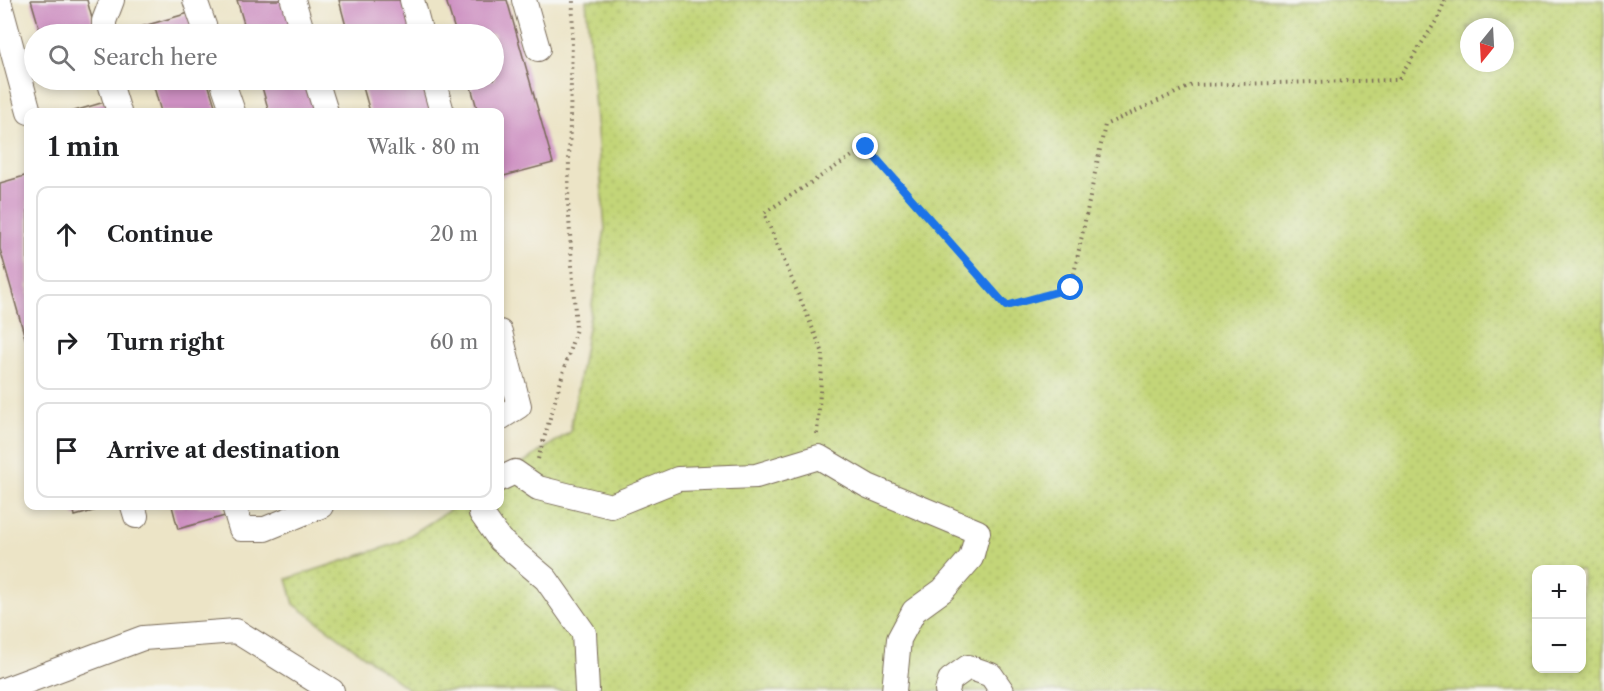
<!DOCTYPE html>
<html lang="en">
<head>
<meta charset="utf-8">
<style>
	:root { --surface:#fff; --page:#f2f2f2; --text:#202124; --muted:#757577; --line:#e0e0e0 }
	body { margin:0; font-family:"Libre Caslon Text",serif; background:var(--page); color:var(--text) }
	.controls { position:absolute; right:18px; bottom:18px; display:grid; overflow:hidden; border-radius:12px; box-shadow:0 3px 9px #0003 }
	.controls button { width:54px; height:54px; display:grid; place-items:center; padding:0; border:0; border-bottom:2px solid var(--line); background:var(--surface); color:var(--text); font:30px sans-serif }
	.compass { position:absolute; left:1460px; top:18px; width:54px; height:54px; border-radius:50%; background:var(--surface); box-shadow:0 3px 9px #0003; rotate:198deg }
	.stop { position:absolute; width:18px; height:18px; margin:-14px; border:4px solid #1a73e8; border-radius:50%; background:#fff }
	.stop.end { background:#1a73e8; border-color:#fff; box-shadow:0 2px 6px #0008 }
	.list { margin:0; padding:0; list-style:none }
	h2 { display:flex; justify-content:space-between; align-items:center; height:78px; margin:0; padding:0 24px; font-size:26px }
	h2 small { font-size:20px; font-weight:400; color:var(--muted) }
	.list li { display:grid; grid-template-columns:39px 1fr auto; gap:18px; align-items:center; box-sizing:border-box; height:96px; margin:0 12px 12px; padding:0 12px; border:2px solid var(--line); border-radius:12px }
	.list b { display:block; font-size:22px; white-space:nowrap }
	.list em { font-size:20px; font-style:normal; color:var(--muted) }
	.icon { flex:none; width:33px; height:33px; fill:none; stroke:currentColor; stroke-width:2; stroke-linecap:round; stroke-linejoin:round }
	.map { position:relative; flex:none; width:1604px; height:691px; overflow:hidden }
	.search { position:absolute; background:var(--surface); box-shadow:0 3px 9px #0003; left:24px; top:24px; width:480px; height:66px; display:flex; align-items:center; gap:15px; box-sizing:border-box; padding:0 21px; border-radius:33px; color:var(--muted); font-size:22px }
	.panel { position:absolute; background:var(--surface); box-shadow:0 3px 9px #0003; left:24px; top:108px; width:480px; height:402px; border-radius:12px }
	.map>svg:first-child { display:block }
	.grass { fill:url(#grass-dots); stroke:#7f804b; stroke-width:1.5; fill-rule:evenodd }
	.building { fill:#cd8fc1 }
	.lines { fill:none; stroke-linecap:round; stroke-linejoin:round }
	.minor-casing { stroke:#796b59; stroke-width:26 }
	.path { stroke:#796b59; stroke-width:4; stroke-dasharray:1.5 4.5; stroke-linecap:butt }
	.minor { stroke:#fff; stroke-width:24 }
	.route { stroke:#1a73e8; stroke-width:8 }
</style>
</head>
<body>
<div class="map">
<svg width="1604" height="691" viewBox="0 0 1604 691">
	<defs>
		<pattern id="grass-dots" width="8" height="8" patternUnits="userSpaceOnUse" patternTransform="scale(1.5)"><rect width="8" height="8" fill="#c3d578"/><path d="M2 2h.1M6 6h.1" fill="none" stroke="#a8b767" stroke-width="1.8" stroke-linecap="round"/></pattern>
	</defs>
	<rect width="100%" height="100%" fill="#f6f6f2"/>
	<filter id="ink" filterUnits="userSpaceOnUse"><feTurbulence type="fractalNoise" baseFrequency=".0167" numOctaves="2"/><feDisplacementMap in="SourceGraphic" scale="12" xChannelSelector="R" yChannelSelector="G"/><feConvolveMatrix kernelMatrix="1 2 1 2 8 2 1 2 1" color-interpolation-filters="sRGB"/></filter>
	<filter id="wash" filterUnits="userSpaceOnUse"><feTurbulence type="fractalNoise" baseFrequency=".008" numOctaves="4" result="noise"/><feDisplacementMap in="SourceGraphic" scale="24" xChannelSelector="R" yChannelSelector="G"/><feGaussianBlur stdDeviation="1.35" result="paint"/><feColorMatrix in="noise" values="0 0 0 0 0 0 0 0 0 0 0 0 0 0 0 0 0 1.4 0 .05"/><feComposite in="paint" operator="in"/></filter>
	<g filter="url(#wash)">
		<rect width="100%" height="100%" fill="#ece4c6"/>
		<!-- grass -->
		<path class="grass" d="M586 0H1604V691H411L294 604 287 579 398 543 456 506H500V478L570 432 605 229ZM1469 27H1505V63H1469ZM1536 570H1582V668H1536Z"/>
		<g id="blocks">
			<!-- building -->
			<path class="building" d="M31 0H87L94 26 65 34H41Z
				M237 0H285L295 34H247Z
				M339 0H403L413 34H348Z
				M446 0H507L553 163 500 177V112H478L469 80H494V34H456Z
				M189 13 195 34H139L137 28Z
				M152 80H207L217 112H161Z
				M260 80H308L317 112H269Z
				M361 80H426L435 112H370Z
				M108 101 111 112H71Z
				M28 175V348L0 249V183Z
				M73 506H111L75 516Z
				M172 506H222L225 516 178 529Z"/>
		</g>
	</g>
	<g filter="url(#ink)">
		<use href="#blocks" fill-opacity="0" stroke="#796b59" stroke-width="1.5"/>
		<g class="lines">
			<!-- minor casing -->
			<g class="minor-casing">
				<path id="minor" d="M195 0 207 34
					M293 0 303 34
					M412 0 421 34
					M524 0 538 49
					M0 5 29 112
					M104 34V21L112 0
					M109 80 119 112
					M222 80 233 112
					M316 80 326 112
					M433 80 442 112
					M500 332 519 406 500 418
					M500 479 515 472 538 488 611 506 678 479 756 476 819 457 868 486 978 532 971 558 943 590 914 611 899 639 894 691
					M133 506 136 516
					M234 506 241 529H265L321 506
					M485 506 481 513 500 540 546 579 584 633 587 691
					M1 691 143 638 236 631 332 691
					M947 691 950 680 968 667 991 675 1002 691"/>
			</g>
			<!-- path -->
			<path class="path" d="M817 434 823 353 764 213 866 147 1006 306 1071 288 1105 125 1193 85 1398 80 1438 18 1445 0
				M538 459 576 329 568 202 573 0"/>
			<!-- minor -->
			<use href="#minor" class="minor"/>
		</g>
	</g>
	<g class="lines" filter="url(#ink)">
		<!-- route -->
		<path class="route" d="M866 147 1006 306 1071 288"/>
	</g>
</svg>
<div class="controls">
<button>+</button>
<button>−</button>
</div>
<svg class="compass" viewBox="-18 -18 36 36"><path d="M0-13l5 13h-10z" fill="#e53935"/><path d="M0 13l5-13h-10z" fill="#757577"/></svg>
<div class="stop" style="left:1071px;top:288px"></div>
<div class="stop end" style="left:866px;top:147px"></div>
<div class="search"><svg class="icon" aria-label="search" viewBox="0 0 24 24"><circle cx="10" cy="10" r="6"/><path d="M15 15l6 6"/></svg>Search here</div>
<section class="panel">
<h2>1 min<small>Walk · 80 m</small></h2>
<ul class="list">
<li><svg class="icon" aria-label="ahead" viewBox="0 0 24 24"><path d="M12 20V5M6 11l6-6 6 6"/></svg><div><b>Continue</b></div><em>20 m</em></li>
<li><svg class="icon" aria-label="right" viewBox="0 0 24 24"><path d="M7 20v-9h11M14 6l5 5-5 5"/></svg><div><b>Turn right</b></div><em>60 m</em></li>
<li><svg class="icon" aria-label="arrive" viewBox="0 0 24 24"><path d="M6 21V4h12l-3 4 3 4H6"/></svg><div><b>Arrive at destination</b></div></li>
</ul>
</section>
</div>
</body>
</html>
